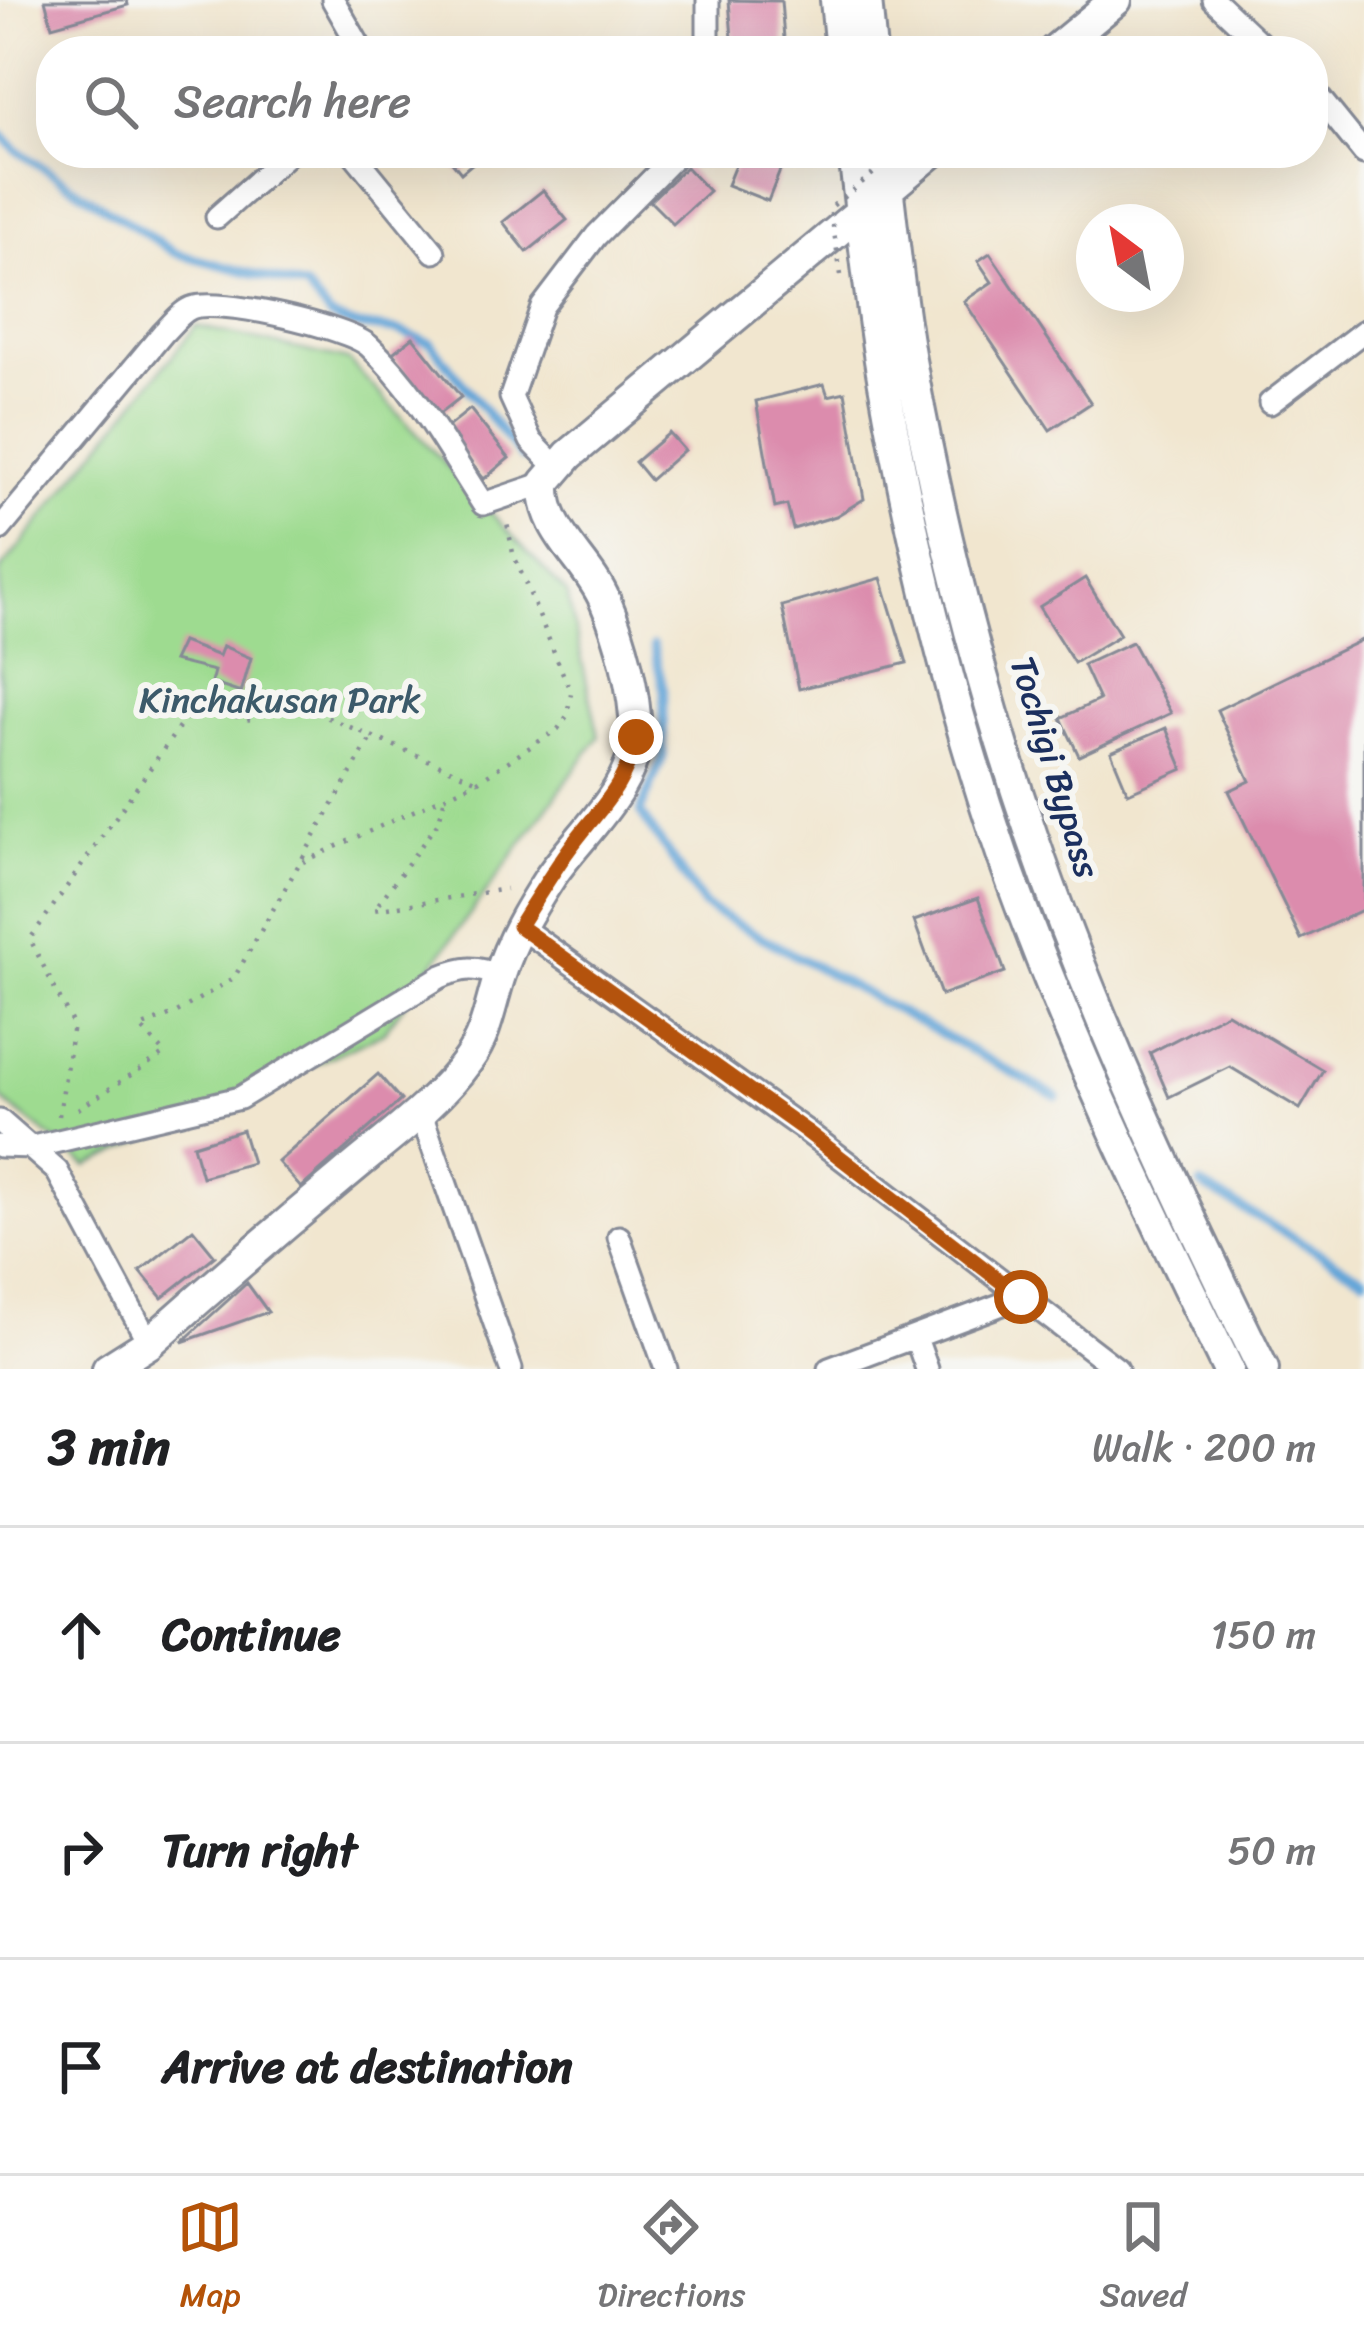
<!DOCTYPE html>
<html lang="en">
<head>
<meta charset="utf-8">
<style>
	:root { --surface:#fff; --page:#f2f2f2; --text:#202124; --muted:#757577; --line:#e0e0e0; --accent:#b45309 }
	body { margin:0; font-family:Sriracha,sans-serif; background:var(--page); color:var(--text) }
	.compass { position:absolute; left:1076px; top:204px; width:108px; height:108px; border-radius:50%; background:var(--surface); box-shadow:0 12px 48px #0002; rotate:328deg }
	.stop { position:absolute; width:36px; height:36px; margin:-27px; border:9px solid #b45309; border-radius:50%; background:#fff }
	.stop.end { background:#b45309; border-color:#fff; box-shadow:0 3px 12px #0008 }
	.list { margin:0; padding:0; list-style:none }
	h2 { display:flex; justify-content:space-between; align-items:center; height:156px; margin:0; padding:0 48px; font-size:51px }
	h2 small { font-size:39px; font-weight:400; color:var(--muted) }
	.list li { display:grid; grid-template-columns:78px 1fr auto; gap:36px; align-items:center; box-sizing:border-box; height:216px; padding:0 48px; border-top:3px solid var(--line) }
	.list b { display:block; font-size:45px; white-space:nowrap }
	.list em { font-size:39px; font-style:normal; color:var(--muted) }
	.icon { flex:none; width:66px; height:66px; fill:none; stroke:currentColor; stroke-width:2; stroke-linecap:round; stroke-linejoin:round }
	.map { position:relative; flex:none; width:1364px; height:1369px; overflow:hidden }
	.search { position:absolute; background:var(--surface); box-shadow:0 12px 48px #0002; left:36px; right:36px; top:36px; height:132px; display:flex; align-items:center; gap:30px; box-sizing:border-box; padding:0 42px; border-radius:48px; color:var(--muted); font-size:45px }
	.sheet { height:804px; background:var(--surface) }
	nav { display:flex; justify-content:space-around; align-items:center; box-sizing:border-box; height:168px; border-top:3px solid var(--line); background:var(--surface); font-size:33px; color:var(--muted) }
	nav a { display:grid; justify-items:center; gap:6px }
	nav .on { color:var(--accent) }
	.map>svg:first-child { display:block }
	.green { fill:#9edb90; stroke:#5c8577; stroke-width:3 }
	.lines { fill:none; stroke-linecap:round; stroke-linejoin:round }
	.stream { stroke:#65a6d8; stroke-width:9 }
	.building { fill:#dc8cad }
	.street-casing { stroke:#868a96; stroke-width:27 }
	.secondary-casing { stroke:#868a96; stroke-width:36 }
	.path { stroke:#868a96; stroke-width:4.5; stroke-dasharray:3 9; stroke-linecap:butt }
	.street { stroke:#fff; stroke-width:21 }
	.secondary { stroke:#fff; stroke-width:30 }
	.path-bridge { stroke:#868a96; stroke-width:4.5; stroke-dasharray:3 9; stroke-linecap:butt }
	.route { stroke:#b45309; stroke-width:15 }
	.labels { text-anchor:middle; dominant-baseline:central; stroke-width:12; stroke-linejoin:round; paint-order:stroke }
	.park-label { font-size:36px; fill:#3c5a6a; stroke:#f6f6f2 }
	.street-label { font-size:36px; fill:#1b2f5e; stroke:#f6f6f2 }
</style>
</head>
<body>
<div class="map">
<svg width="1364" height="1369" viewBox="0 0 1364 1369">
	<rect width="100%" height="100%" fill="#f6f6f2"/>
	<filter id="ink" filterUnits="userSpaceOnUse"><feTurbulence type="fractalNoise" baseFrequency=".00833" numOctaves="2"/><feDisplacementMap in="SourceGraphic" scale="24" xChannelSelector="R" yChannelSelector="G"/><feConvolveMatrix kernelMatrix="1 2 1 2 8 2 1 2 1" color-interpolation-filters="sRGB"/></filter>
	<filter id="wash" filterUnits="userSpaceOnUse"><feTurbulence type="fractalNoise" baseFrequency=".004" numOctaves="4" result="noise"/><feDisplacementMap in="SourceGraphic" scale="48" xChannelSelector="R" yChannelSelector="G"/><feGaussianBlur stdDeviation="2.7" result="paint"/><feColorMatrix in="noise" values="0 0 0 0 0 0 0 0 0 0 0 0 0 0 0 0 0 1.4 0 .05"/><feComposite in="paint" operator="in"/></filter>
	<g filter="url(#wash)">
		<rect width="100%" height="100%" fill="#f1e6cf"/>
		<!-- green -->
		<path class="green" d="M196 326 348 360 567 594 599 737 383 1033 87 1166 0 1098V571Z"/>
		<g class="lines">
			<!-- stream -->
			<path class="stream" d="M0 133 16 150 175 253 306 288 330 316 352 325 398 331 431 343 522 458
				M653 646 664 691 663 757 640 812 704 906 1057 1097
				M1201 1185 1364 1278"/>
		</g>
		<g id="blocks">
			<!-- building -->
			<path class="building" d="M45 0H127L128 5 52 26Z
				M729 0 781 1 785 51H733Z
				M445 153H485L461 173Z
				M740 153H787L768 201 727 185Z
				M686 167 709 191 673 224 650 201Z
				M543 190 567 220 527 252 503 222Z
				M990 253 1091 403 1050 430 964 301 992 282 978 261Z
				M413 337 461 397 438 415 390 355Z
				M824 384 828 396 845 392 864 499 836 516 793 529 787 505 775 508 756 401Z
				M470 409 509 458 484 479 444 430Z
				M669 433 684 450 650 480 635 462Z
				M881 578 907 663 799 689 782 606Z
				M1085 578 1120 635 1074 663 1039 607Z
				M1364 639V909L1301 939 1229 791 1250 781 1217 710Z
				M182 642 219 656 223 646 251 658 241 693 211 683 214 671 173 661Z
				M1132 642 1171 713 1079 756 1061 718 1099 700 1083 665Z
				M1166 728 1183 769 1128 793 1111 752Z
				M978 898 1005 972 941 995 914 921Z
				M1227 1013 1323 1070 1300 1109 1230 1067 1169 1097 1150 1053Z
				M378 1074 401 1100 301 1188 278 1162Z
				M242 1130 252 1163 202 1177 193 1145Z
				M193 1229 215 1256 162 1298 140 1271Z
				M247 1283 268 1312 182 1342Z"/>
		</g>
	</g>
	<g filter="url(#ink)">
		<use href="#blocks" fill-opacity="0" stroke="#868a96" stroke-width="3"/>
		<g class="lines">
			<!-- street casing -->
			<g class="street-casing">
				<path id="street" d="M333 0 362 51
					M708 0V51
					M1214 0 1268 51
					M1313 90 1364 153
					M353 153 434 252
					M217 217 289 153
					M1270 403 1364 331
					M556 467 531 441 511 397 542 307 596 236 678 153
					M0 529 163 333C171 325 181 312 191 308 218 297 348 327 369 346 416 390 448 450 483 504L545 483
					M519 926 806 1131 1117 1369
					M420 1111 511 1369
					M0 1121 57 1171 149 1343
					M0 1146 33 1147 240 1098 440 977C464 967 476 966 499 976
					M619 1237 666 1369
					M916 1338 927 1369
					M829 1369 1021 1297"/>
			</g>
			<!-- secondary casing -->
			<g class="secondary-casing">
				<path id="secondary" d="M836 0 841 51
					M866 0 871 51
					M1054 51 1116 0
					M854 153C863 228 870 304 883 378 911 538 949 700 1002 854 1064 1031 1145 1200 1228 1369
					M883 153C892 222 898 292 910 360 939 520 979 682 1032 836 1095 1020 1177 1194 1263 1369
					M108 1369 149 1343C213 1286 277 1231 342 1177 385 1140 435 1106 468 1060 487 1034 490 1005 500 975 511 940 529 910 549 879 578 835 636 790 636 733 635 691 622 640 605 601 588 560 542 531 545 483L569 455 931 153"/>
			</g>
			<!-- path -->
			<path class="path" d="M444 801 439 821 374 910 506 889
				M303 862 478 781 558 729 567 716 571 693 513 553 507 523
				M78 1109 165 1053 140 1027 172 1015 234 978 371 738
				M59 1116 73 1025 30 939 194 706 251 720 274 695 478 781"/>
			<!-- street -->
			<use href="#street" class="street"/>
			<!-- secondary -->
			<use href="#secondary" class="secondary"/>
			<!-- path-bridge -->
			<path class="path-bridge" d="M841 275 830 208 899 153"/>
		</g>
	</g>
	<g class="lines" filter="url(#ink)">
		<!-- route -->
		<path class="route" d="M636 737C625 790 597 810 567 852 550 876 535 901 519 926L806 1131 1021 1297"/>
	</g>
	<g class="labels">
		<!-- park labels -->
		<g class="park-label">
			<text x="280" y="700">Kinchakusan Park</text>
		</g>
		<!-- street labels -->
		<g class="street-label">
			<text transform="translate(1055 767) rotate(73)">Tochigi Bypass</text>
		</g>
	</g>
</svg>
<svg class="compass" viewBox="-18 -18 36 36"><path d="M0-13l5 13h-10z" fill="#e53935"/><path d="M0 13l5-13h-10z" fill="#757577"/></svg>
<div class="stop" style="left:1021px;top:1297px"></div>
<div class="stop end" style="left:636px;top:737px"></div>
<div class="search"><svg class="icon" aria-label="search" viewBox="0 0 24 24"><circle cx="10" cy="10" r="6"/><path d="M15 15l6 6"/></svg>Search here</div>
</div>
<section class="sheet">
<h2>3 min<small>Walk · 200 m</small></h2>
<ul class="list">
<li><svg class="icon" aria-label="ahead" viewBox="0 0 24 24"><path d="M12 20V5M6 11l6-6 6 6"/></svg><div><b>Continue</b></div><em>150 m</em></li>
<li><svg class="icon" aria-label="right" viewBox="0 0 24 24"><path d="M7 20v-9h11M14 6l5 5-5 5"/></svg><div><b>Turn right</b></div><em>50 m</em></li>
<li><svg class="icon" aria-label="arrive" viewBox="0 0 24 24"><path d="M6 21V4h12l-3 4 3 4H6"/></svg><div><b>Arrive at destination</b></div></li>
</ul>
</section>
<nav>
<a class="on"><svg class="icon" aria-label="map" viewBox="0 0 24 24"><path d="M3 6l6-2 6 2 6-2v14l-6 2-6-2-6 2zM9 4v14M15 6v14"/></svg>Map</a>
<a><svg class="icon" aria-label="directions" viewBox="0 0 24 24"><path d="M12 3l9 9-9 9-9-9zM9 14v-3h6M13 9l2 2-2 2"/></svg>Directions</a>
<a><svg class="icon" aria-label="saved" viewBox="0 0 24 24"><path d="M7 4h10v16l-5-4-5 4z"/></svg>Saved</a>
</nav>
</body>
</html>
